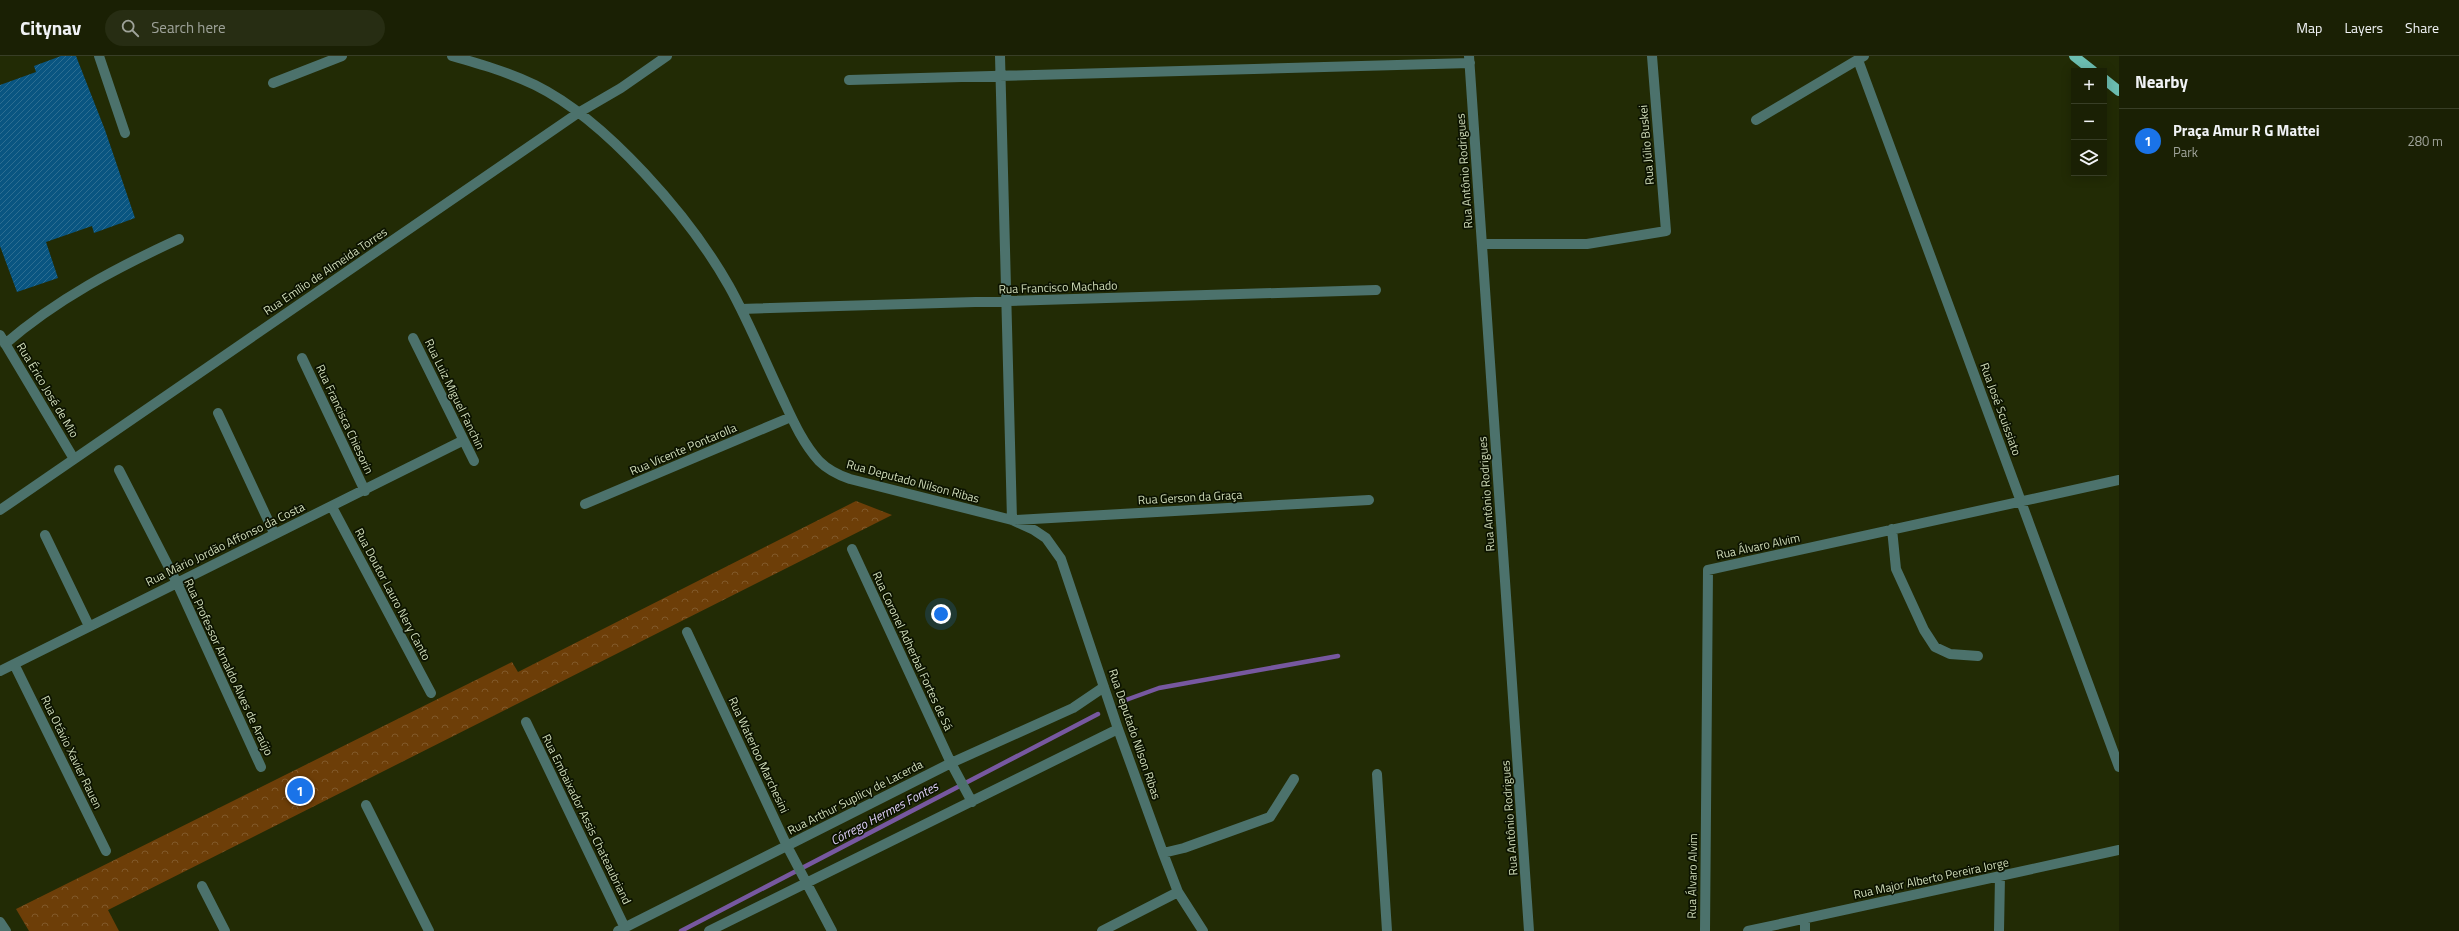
<!DOCTYPE html>
<html lang="en">
<head>
<meta charset="utf-8">
<style>
	:root { --surface:#1a2004; --page:#272d13; --text:#f1f3f6; --muted:#9fa39a; --line:#383e26; --accent:#1a73e8 }
	body { margin:0; font-family:"Titillium Web",sans-serif; background:var(--page); color:var(--text) }
	.controls { position:absolute; right:12px; top:12px; display:grid; overflow:hidden; border-radius:0px; box-shadow:0 2px 10px #0003 }
	.controls button { width:36px; height:36px; display:grid; place-items:center; padding:0; border:0; border-bottom:1px solid var(--line); background:var(--surface); color:var(--text); font:20px sans-serif }
	.you { position:absolute; left:941px; top:558px; width:14px; height:14px; margin:-10px; border:3px solid #fff; border-radius:50%; background:#1a73e8; box-shadow:0 0 0 6px #1a73e833 }
	.badge { display:grid; place-items:center; width:26px; height:26px; border-radius:50%; background:var(--accent); color:#fff; font-size:13px; font-weight:700 }
	.pin { position:absolute; translate:-50% -50%; border:2px solid #fff; box-shadow:0 1px 4px #0006 }
	.list { margin:0; padding:0; list-style:none }
	h2 { display:flex; justify-content:space-between; align-items:center; height:52px; margin:0; padding:0 16px; font-size:17px }
	h2 small { font-size:13px; font-weight:400; color:var(--muted) }
	.list li { display:grid; grid-template-columns:26px 1fr auto; gap:12px; align-items:center; box-sizing:border-box; height:64px; padding:0 16px; border-top:1px solid var(--line) }
	.list b { display:block; font-size:15px; white-space:nowrap }
	.list p { margin:0; font-size:13px; white-space:nowrap; color:var(--muted) }
	.list em { font-size:13px; font-style:normal; color:var(--muted) }
	.icon { flex:none; width:22px; height:22px; fill:none; stroke:currentColor; stroke-width:2; stroke-linecap:round; stroke-linejoin:round }
	.map { position:relative; flex:none; width:2119px; height:875px; overflow:hidden }
	header { display:flex; align-items:center; gap:24px; box-sizing:border-box; height:56px; padding:0 20px; background:var(--surface); border-bottom:1px solid var(--line) }
	header strong { font-size:19px }
	nav { display:flex; gap:22px; margin-inline-start:auto; font-size:14px }
	.search { width:280px; height:36px; background:var(--page); display:flex; align-items:center; gap:10px; box-sizing:border-box; padding:0 14px; border-radius:22px; color:var(--muted); font-size:15px }
	main { display:flex }
	aside { flex:1; background:var(--surface) }
	.map>svg:first-child { display:block }
	.park { fill:url(#park-crowns) }
	.lines { fill:none; stroke-linecap:round; stroke-linejoin:round }
	.stream { stroke:#7758a0; stroke-width:4.5 }
	.building { fill:url(#building-hatch) }
	.minor { stroke:#4c726c; stroke-width:10 }
	.major { stroke:#6cbeb1; stroke-width:10 }
	.labels { text-anchor:middle; dominant-baseline:central; stroke-width:3.5; stroke-linejoin:round; paint-order:stroke }
	.street-label { font-size:12px; fill:#d0dcb9; stroke:#0c1300 }
	.water-label { font-size:13px; font-style:italic; fill:#decff8; stroke:#0c1300 }
</style>
</head>
<body>
<header>
<strong>Citynav</strong>
<div class="search"><svg class="icon" aria-label="search" viewBox="0 0 24 24"><circle cx="10" cy="10" r="6"/><path d="M15 15l6 6"/></svg>Search here</div>
<nav><a>Map</a><a>Layers</a><a>Share</a></nav>
</header>
<main>
<div class="map">
<svg width="2119" height="875" viewBox="0 0 2119 875">
	<defs>
		<pattern id="park-crowns" width="20" height="18" patternUnits="userSpaceOnUse"><rect width="20" height="18" fill="#6d3e08"/><path d="M2 6a3 3 0 1 1 6 0M12 15a3 3 0 1 1 6 0" fill="none" stroke="#81592a"/></pattern>
		<pattern id="building-hatch" width="6" height="6" patternUnits="userSpaceOnUse"><rect width="6" height="6" fill="#095581"/><path d="M-1 1l2-2M0 6l6-6M5 7l2-2" fill="none" stroke="#2c6d91"/></pattern>
	</defs>
	<rect width="100%" height="100%" fill="#222b05"/>
	<!-- park -->
	<path class="park" d="M856 445 892 459 108 854 119 875H29L16 853 512 606 518 616Z"/>
	<g class="lines">
		<!-- stream -->
		<path class="stream" d="M1123 645 1159 632 1338 600
			M681 875 1098 658"/>
	</g>
	<!-- building -->
	<path class="building" d="M61 0H76L105 74 135 162 94 177 92 170 46 186 58 222 17 236 0 190V29L36 16 34 10Z"/>
	<g class="lines">
		<!-- minor -->
		<path class="minor" d="M99 0 125 77
			M452 0C480 8 508 16 535 29 606 64 690 161 729 230 748 264 763 301 780 337 791 360 801 385 819 405 828 414 838 419 850 423L1012 464 1034 474 1046 482 1061 503 1118 673 1163 797 1178 836 1203 875
			M1000 0 1012 464
			M1469 0 1529 875
			M1858 4 2119 711
			M849 24 1470 7
			M273 27 342 0
			M1756 64 1864 0
			M1482 188H1587L1666 175 1652 0
			M741 253 1376 234
			M0 279 74 403
			M413 282 474 405
			M5 288C57 243 116 212 179 183
			M302 302 365 435
			M218 357 274 477
			M119 414 177 527 261 711
			M585 448 791 361
			M332 451 431 637
			M0 454 578 57 621 32 667 0
			M1014 464 1369 444
			M1892 473 1896 513 1924 574 1935 591 1950 598 1978 600
			M45 479 89 570
			M852 493 951 707 972 746
			M687 576 787 790 832 875
			M14 608 106 795
			M0 615 462 385
			M526 666 625 872
			M1377 718 1387 875
			M366 749 429 875
			M1163 797 1184 792 1270 761 1294 723
			M202 830 225 875
			M0 866 6 875
			M618 875 951 707 1073 652 1104 631
			M709 875 1118 673
			M1102 875 1178 836
			M1705 875 1708 514 2119 424
			M1748 875 2119 794
			M1805 875V863
			M1999 875 2000 820"/>
		<!-- major -->
		<path class="major" d="M2074 0 2093 15
			M2104 23 2119 35"/>
	</g>
	<g class="labels">
		<!-- street labels -->
		<g class="street-label">
			<text transform="translate(1646 89) rotate(-95)">Rua Júlio Buskei</text>
			<text transform="translate(1464 115) rotate(-94)">Rua Antônio Rodrigues</text>
			<text transform="translate(325 215) rotate(-34)">Rua Emílio de Almeida Torres</text>
			<text transform="translate(1058 231) rotate(-2)">Rua Francisco Machado</text>
			<text transform="translate(48 334) rotate(59)">Rua Érico José de Mio</text>
			<text transform="translate(455 338) rotate(64)">Rua Luiz Miguel Fanchin</text>
			<text transform="translate(2001 353) rotate(70)">Rua José Scuissiato</text>
			<text transform="translate(345 363) rotate(65)">Rua Francisca Chiesorin</text>
			<text transform="translate(683 393) rotate(-23)">Rua Vicente Pontarolla</text>
			<text transform="translate(913 425) rotate(15)">Rua Deputado Nilson Ribas</text>
			<text transform="translate(1486 438) rotate(-94)">Rua Antônio Rodrigues</text>
			<text transform="translate(1190 441) rotate(-3)">Rua Gerson da Graça</text>
			<text transform="translate(225 488) rotate(-26)">Rua Mário Jordão Affonso da Costa</text>
			<text transform="translate(1758 490) rotate(-12)">Rua Álvaro Alvim</text>
			<text transform="translate(393 538) rotate(62)">Rua Doutor Lauro Nery Canto</text>
			<text transform="translate(913 595) rotate(65)">Rua Coronel Adherbal Fortes de Sá</text>
			<text transform="translate(229 611) rotate(65)">Rua Professor Arnaldo Alves de Araújo</text>
			<text transform="translate(1135 678) rotate(71)">Rua Deputado Nilson Ribas</text>
			<text transform="translate(72 696) rotate(64)">Rua Otávio Xavier Rauen</text>
			<text transform="translate(759 699) rotate(65)">Rua Waterloo Marchesini</text>
			<text transform="translate(855 741) rotate(-27)">Rua Arthur Suplicy de Lacerda</text>
			<text transform="translate(1509 762) rotate(-94)">Rua Antônio Rodrigues</text>
			<text transform="translate(587 763) rotate(64)">Rua Embaixador Assis Chateaubriand</text>
			<text transform="translate(1692 820) rotate(-89)">Rua Álvaro Alvim</text>
			<text transform="translate(1931 822) rotate(-12)">Rua Major Alberto Pereira Jorge</text>
		</g>
		<!-- water labels -->
		<g class="water-label">
			<text transform="translate(884 757) rotate(-28)">Córrego Hermes Fontes</text>
		</g>
	</g>
</svg>
<div class="controls">
<button>+</button>
<button>−</button>
<button><svg class="icon" aria-label="layers" viewBox="0 0 24 24"><path d="M12 4l9 5-9 5-9-5zM3 14l9 5 9-5"/></svg></button>
</div>
<div class="you"></div>
<div class="pin badge" style="left:300px;top:735px">1</div>
</div>
<aside>
<h2>Nearby<small></small></h2>
<ul class="list">
<li><span class="badge">1</span><div><b>Praça Amur R G Mattei</b><p>Park</p></div><em>280 m</em></li>
</ul>
</aside>
</main>
</body>
</html>
